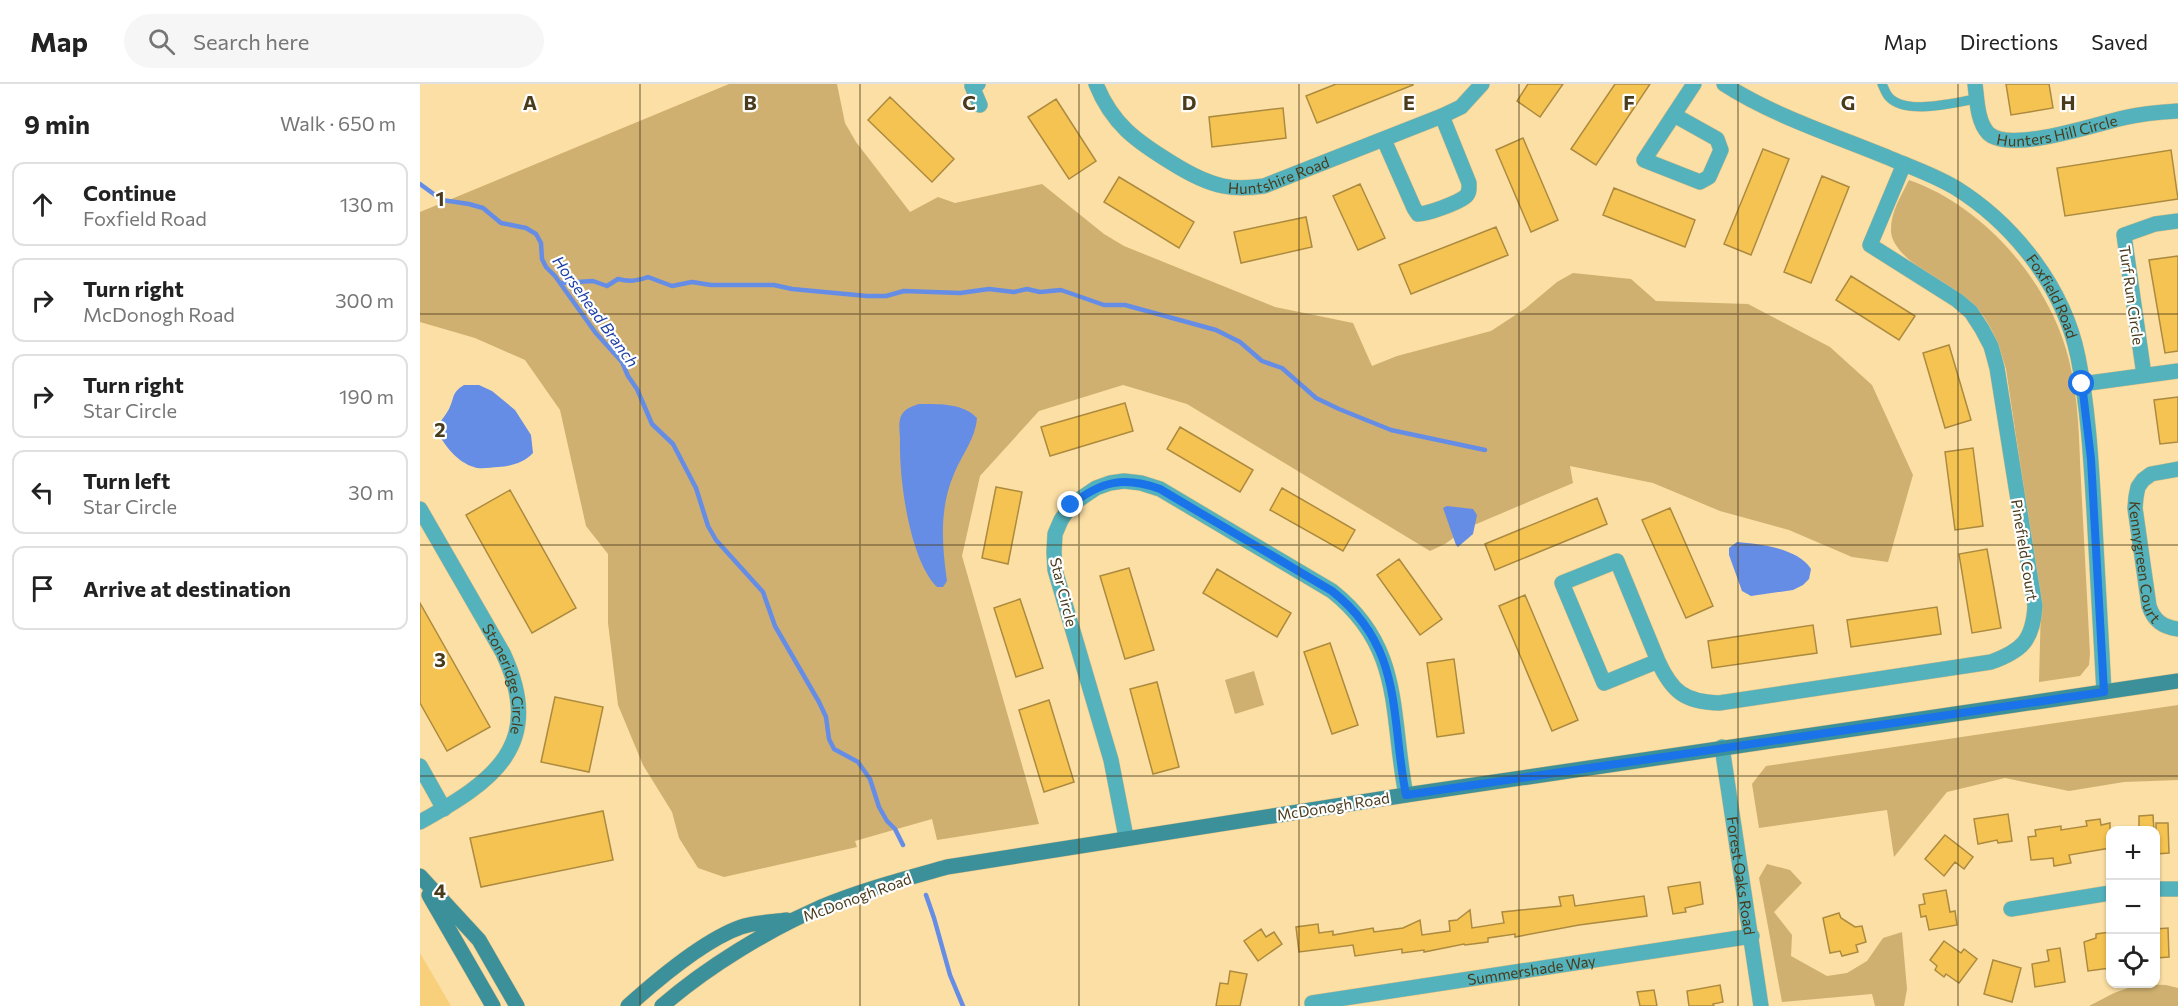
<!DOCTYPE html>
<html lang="en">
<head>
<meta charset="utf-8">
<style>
	:root { --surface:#fff; --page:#f6f6f6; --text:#222; --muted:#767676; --line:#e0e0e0 }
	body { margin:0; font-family:Commissioner,sans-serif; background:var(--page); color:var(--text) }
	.controls { position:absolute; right:18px; bottom:18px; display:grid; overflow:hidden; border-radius:12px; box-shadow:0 2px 4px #0004 }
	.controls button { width:54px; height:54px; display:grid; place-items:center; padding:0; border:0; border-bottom:2px solid var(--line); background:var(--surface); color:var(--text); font:30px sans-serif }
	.stop { position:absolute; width:18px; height:18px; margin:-14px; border:4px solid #1a73e8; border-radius:50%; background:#fff }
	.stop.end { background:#1a73e8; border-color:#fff; box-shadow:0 2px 6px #0008 }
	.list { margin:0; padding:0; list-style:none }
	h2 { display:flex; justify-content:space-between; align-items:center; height:78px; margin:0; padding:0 24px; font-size:26px }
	h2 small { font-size:20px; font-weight:400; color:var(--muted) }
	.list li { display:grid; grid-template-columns:39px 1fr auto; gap:18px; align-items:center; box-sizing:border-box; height:84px; margin:0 12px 12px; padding:0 12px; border:2px solid var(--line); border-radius:12px }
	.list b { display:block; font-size:22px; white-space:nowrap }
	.list p { margin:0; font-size:20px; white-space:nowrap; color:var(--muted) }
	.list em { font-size:20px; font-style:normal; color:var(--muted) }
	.icon { flex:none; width:33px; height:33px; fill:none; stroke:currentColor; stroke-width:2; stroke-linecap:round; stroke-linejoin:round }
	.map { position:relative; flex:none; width:1758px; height:922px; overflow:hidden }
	header { display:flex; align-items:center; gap:36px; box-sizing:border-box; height:84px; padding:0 30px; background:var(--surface); border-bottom:2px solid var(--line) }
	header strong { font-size:28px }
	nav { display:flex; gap:33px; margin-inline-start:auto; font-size:21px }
	.search { width:420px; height:54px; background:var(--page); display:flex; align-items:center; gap:15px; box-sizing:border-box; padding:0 21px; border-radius:33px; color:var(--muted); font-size:22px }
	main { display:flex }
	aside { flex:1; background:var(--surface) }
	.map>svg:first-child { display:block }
	.built { fill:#f8d07c }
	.green { fill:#cfb070 }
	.water { fill:#668de6 }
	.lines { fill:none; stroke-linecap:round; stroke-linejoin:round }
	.stream { stroke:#668de6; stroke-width:4.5 }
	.building { fill:#f5c352; stroke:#ac8a3f; stroke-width:1.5 }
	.service-casing { stroke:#d8be89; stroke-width:10 }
	.minor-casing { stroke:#d8be89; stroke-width:16 }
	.secondary-casing { stroke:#d8be89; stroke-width:16 }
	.service { stroke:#53b2bc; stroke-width:9 }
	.minor { stroke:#53b2bc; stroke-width:15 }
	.secondary { stroke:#3b9099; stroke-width:15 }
	.route { stroke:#1a73e8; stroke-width:8 }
	.grid { fill:none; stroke:#493b1b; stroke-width:1.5; stroke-opacity:0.55 }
	.labels { text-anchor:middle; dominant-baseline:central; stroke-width:4.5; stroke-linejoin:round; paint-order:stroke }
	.street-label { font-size:15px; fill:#493b1b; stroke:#fff }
	.water-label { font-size:16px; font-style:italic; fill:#1e41a8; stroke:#fff }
	.grid-label { font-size:20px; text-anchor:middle; font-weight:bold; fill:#493b1b; stroke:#fff; stroke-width:4.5; stroke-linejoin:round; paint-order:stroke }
</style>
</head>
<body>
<header>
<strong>Map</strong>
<div class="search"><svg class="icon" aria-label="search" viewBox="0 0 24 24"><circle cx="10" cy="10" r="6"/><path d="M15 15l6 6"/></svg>Search here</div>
<nav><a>Map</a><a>Directions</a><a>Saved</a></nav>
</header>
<main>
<aside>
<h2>9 min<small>Walk · 650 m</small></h2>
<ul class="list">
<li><svg class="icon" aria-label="ahead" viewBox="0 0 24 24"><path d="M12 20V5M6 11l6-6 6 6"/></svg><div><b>Continue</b><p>Foxfield Road</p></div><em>130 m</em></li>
<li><svg class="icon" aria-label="right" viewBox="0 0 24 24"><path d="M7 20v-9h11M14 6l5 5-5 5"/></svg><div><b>Turn right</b><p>McDonogh Road</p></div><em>300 m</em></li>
<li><svg class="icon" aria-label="right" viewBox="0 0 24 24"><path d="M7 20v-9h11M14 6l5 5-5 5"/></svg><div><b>Turn right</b><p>Star Circle</p></div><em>190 m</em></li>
<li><svg class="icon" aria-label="left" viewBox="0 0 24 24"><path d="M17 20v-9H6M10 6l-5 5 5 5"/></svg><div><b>Turn left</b><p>Star Circle</p></div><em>30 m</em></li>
<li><svg class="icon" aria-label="arrive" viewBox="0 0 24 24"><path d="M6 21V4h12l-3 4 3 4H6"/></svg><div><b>Arrive at destination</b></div></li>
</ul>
</aside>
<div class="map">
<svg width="1758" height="922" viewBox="0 0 1758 922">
	<rect width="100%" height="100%" fill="#fcdfa4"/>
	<!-- built -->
	<path class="built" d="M0 869 31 922H0Z"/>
	<!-- green -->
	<path class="green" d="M309 0H417L425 39 436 58 490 128 518 113 535 119 622 100 684 150 704 162 855 223 933 239 952 282 977 272 1071 247 1106 224 1137 198 1153 189 1211 195 1236 217 1328 220 1410 263 1452 301 1493 391 1468 478 1432 473 1369 446 1300 427 1233 399 1150 382 1153 399 1047 444 1025 460 1010 467 767 320 703 301 619 327 560 392 542 472 619 740 517 756 512 735 435 757 437 763 304 793 278 784 259 754 252 728 223 681 198 621 188 539V470L166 442 140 326 105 276 55 254 0 238V128Z
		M1489 96C1564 122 1630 198 1649 276 1659 315 1659 358 1661 398 1664 455 1667 512 1670 570L1669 581 1660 592 1619 598 1621 521 1586 285C1579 262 1572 240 1556 223 1535 202 1474 178 1471 148 1470 129 1481 112 1489 96Z
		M834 587 844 621 815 630 805 596Z
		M1758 621V696L1704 698 1649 707 1585 694 1527 708 1474 773 1467 726 1339 744 1332 700 1346 682Z
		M1347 780 1370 786 1382 799 1354 828 1372 851 1371 872 1407 892 1427 889 1447 877 1463 854 1482 848 1487 905 1484 922H1455L1452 910 1362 918 1339 794Z
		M1719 900 1746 901 1758 904V922H1669L1694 909Z"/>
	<!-- water -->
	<path class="water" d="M44 301H59L72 307 95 326 111 351 113 369C103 379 92 382 78 383 71 383 61 386 54 383 37 378 25 362 17 347 20 336 24 334 29 325 35 313 31 309 44 301Z
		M499 320C519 320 543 319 557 334 555 356 542 370 534 390 519 424 522 462 527 497L523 503H517C489 475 479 394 480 356 480 349 478 339 481 332 485 324 491 323 499 320Z
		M1027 422 1053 425 1057 431 1053 450 1038 463 1036 461 1023 424Z
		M1317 458C1340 460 1378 464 1391 485L1389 495 1383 501 1373 506 1331 512 1322 507 1309 471V464Z"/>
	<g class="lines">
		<!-- stream -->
		<path class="stream" d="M0 100 22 116 49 120 63 124 81 139 106 144 116 150 121 159 122 175 126 183 135 192 175 248 202 278 208 292 217 305 232 340 253 360 276 404 288 442 296 456 343 508 355 542 399 618 406 633 409 655 414 665 438 678 450 695 459 723 467 737 475 745 483 761
			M141 199 173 197 187 202 198 195C209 198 217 197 228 193L252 202 272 198 291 201H354L372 205 447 212H466L484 207 540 209 569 205 594 208 607 205 620 208 641 206 684 221H705L796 246 820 258 842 277 862 284 896 314 919 325 971 346 1065 366
			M506 811 514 834 530 891 543 922"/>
	</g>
	<!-- building -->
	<path class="building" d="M916 0H993V1L897 39 886 12Z
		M1108 0H1143L1120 33 1097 17Z
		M1195 0H1230L1176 81 1151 65Z
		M1586 0H1629L1633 24 1591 31Z
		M470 13 534 75 512 98 448 36Z
		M636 15 676 77 649 95 608 33Z
		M863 24 866 54 792 63 789 33Z
		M1103 54 1138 136 1111 148 1076 66Z
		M1343 65 1369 75 1331 171 1304 160Z
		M1751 66 1758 115 1645 132 1637 84Z
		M1402 92 1429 103 1391 199 1364 188Z
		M699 93 774 138 759 164 684 118Z
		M940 100 965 154 938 166 913 112Z
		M1194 104 1275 136 1265 163 1183 131Z
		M886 133 892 163 821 179 814 148Z
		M1076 143 1088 171 991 210 979 181Z
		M1758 172V267L1745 269 1729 176Z
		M1431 192 1495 232 1479 256 1416 216Z
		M1529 261 1551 336 1525 344 1503 269Z
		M1758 313V358L1740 360 1734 316Z
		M705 319 713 347 630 372 621 343Z
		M760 343 833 386 820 408 747 365Z
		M1553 364 1563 442 1535 446 1525 368Z
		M576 403 602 408 588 480 562 474Z
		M862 404 935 446 923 467 850 426Z
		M90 406 156 524 112 549 46 431Z
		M1177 414 1187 440 1075 486 1065 460Z
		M1250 424 1293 522 1266 534 1222 436Z
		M1567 465 1581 544 1552 549 1539 470Z
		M979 475 1022 535 1000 551 957 491Z
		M709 484 734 566 705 575 680 492Z
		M797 485 871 529 857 553 783 509Z
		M1105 511 1158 636 1132 647 1079 522Z
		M600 515 623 584 596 593 574 524Z
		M0 519 70 643 27 667 0 619Z
		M1517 523 1521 550 1431 563 1427 536Z
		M1393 541 1397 569 1292 584 1288 557Z
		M910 559 938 641 912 650 884 568Z
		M1034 575 1044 649 1017 653 1007 579Z
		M737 598 759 683 733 690 710 605Z
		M135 613 183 623 169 688 121 678Z
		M629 616 654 698 624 708 599 626Z
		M183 727 193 776 61 803 50 754Z
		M1588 730 1592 757 1578 759 1577 756 1558 760 1554 735Z
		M1733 731 1734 747H1719V732Z
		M1680 735 1681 741 1690 739V764L1649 771 1651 779 1634 782 1633 774 1611 776 1608 753 1616 752 1615 746 1641 742V746L1667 742 1666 737Z
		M1736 739H1748L1749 769 1736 770Z
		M1525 751 1553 773 1544 785 1535 778 1524 792 1505 775Z
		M1280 798 1283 820 1265 824 1266 828 1253 830 1248 803Z
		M1526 806 1530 828 1535 827 1537 841 1509 846 1506 832 1501 833 1499 821 1505 820 1503 810Z
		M1153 811 1155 822 1224 812 1227 832 1159 841 1095 853V850L1068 854V858L1045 861 1044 860 1004 868V866L982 869V865L935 872 933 861 879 868 876 843 898 840 899 849 913 847V851L953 844 954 848 983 844 1000 836 1002 851 1030 847 1029 837 1037 836 1050 826 1052 844 1084 839 1082 828 1141 822 1139 813Z
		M1419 829 1421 834 1435 843 1442 842 1446 858 1436 861 1438 868 1422 872 1420 867 1410 869 1403 834Z
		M1748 844 1749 873 1736 874V845Z
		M841 845 846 853 854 848 862 860 838 877 824 857Z
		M1690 848V884L1668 887 1664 858 1676 854V850Z
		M1524 857 1541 869 1544 865 1557 875 1539 899 1526 890 1524 893 1515 886 1517 882 1510 876Z
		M1640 864 1645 898 1615 903 1612 880 1629 877 1627 866Z
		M1573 876 1601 884 1592 918 1564 910Z
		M810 887 827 890 820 922H796L800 899 808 900Z
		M1300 901 1303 918 1293 920 1294 922H1269L1267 907Z
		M1234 906 1237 922H1220L1217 908Z"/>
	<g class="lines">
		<!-- service casing -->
		<g class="service-casing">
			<path id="service" d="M1462 0C1464 4 1466 10 1469 13 1486 32 1535 18 1557 15"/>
		</g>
		<!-- minor casing -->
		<g class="minor-casing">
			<g id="minor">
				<path d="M558 0 552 2 560 21"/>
				<path id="s1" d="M676 0C692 40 716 57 752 79 768 89 784 98 803 102 817 105 830 104 844 102L1022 32 1041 23 1062 0"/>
				<path id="s2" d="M1304 0C1353 32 1419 53 1474 76 1494 84 1516 92 1536 104 1595 141 1644 204 1658 273 1668 323 1671 375 1674 426 1677 487 1681 547 1684 608"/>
				<path id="s3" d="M1555 0C1557 15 1557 37 1568 49 1589 70 1676 40 1703 34 1720 30 1740 28 1758 27"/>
				<path d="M1254 31 1297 55 1301 66 1289 93 1280 98 1224 76 1274 0"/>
				<path d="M964 56 994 124 998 130C1008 130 1037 119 1045 113 1050 109 1049 104 1049 99L1022 32"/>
				<path d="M1724 291 1704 151 1735 140 1758 137"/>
				<path d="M1662 300 1758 287"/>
				<path id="s4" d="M1758 385 1731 390 1723 396 1718 403 1716 413 1715 424 1729 522C1734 537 1743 543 1758 545"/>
				<path id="s5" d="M0 425 83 569C126 661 74 697 0 738"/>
				<path d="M1238 577 1197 477 1142 499 1184 599 1238 577C1252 608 1265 618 1299 619L1571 578C1602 567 1613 556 1615 522L1577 284 1571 262 1562 245 1551 228 1537 216 1450 161 1484 80"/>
				<path id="s6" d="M1302 663 1341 922"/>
				<path d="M0 682 24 725"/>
				<path d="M706 753 691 676 635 486 634 468 635 450 641 436 651 421 676 404 690 399 704 397 721 399 740 405 912 507C984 564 970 630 986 711"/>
				<path d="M1736 805H1758"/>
				<path d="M1591 825 1690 809"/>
				<path id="s7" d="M892 919 1332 852"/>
			</g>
		</g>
		<!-- secondary casing -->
		<g class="secondary-casing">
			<path id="secondary" d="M0 792 59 856 97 922
				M9 811 73 922
				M208 922C238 895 284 856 321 843 335 838 353 838 367 836
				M242 922C287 883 346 847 401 823 442 806 484 795 527 783L986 711 1758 597"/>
		</g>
		<!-- service -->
		<use href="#service" class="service"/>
		<!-- minor -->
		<use href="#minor" class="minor"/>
		<!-- secondary -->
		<use href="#secondary" class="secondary"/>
	</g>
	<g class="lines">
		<!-- route -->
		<path class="route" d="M651 421C681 397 704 392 740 405L912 507C984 564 970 630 986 711L1684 608 1671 375 1662 300"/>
	</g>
	<!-- grid -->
	<path class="grid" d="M220 0V922M440 0V922M659 0V922M879 0V922M1099 0V922M1318 0V922M1538 0V922M0 230H1758M0 461H1758M0 692H1758"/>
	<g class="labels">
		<!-- street labels -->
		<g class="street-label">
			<text stroke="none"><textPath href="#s3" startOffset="123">Hunters Hill Circle</textPath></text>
			<text stroke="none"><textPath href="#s1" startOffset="226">Huntshire Road</textPath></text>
			<text transform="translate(1712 211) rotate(82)">Turf Run Circle</text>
			<text stroke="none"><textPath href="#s2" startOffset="402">Foxfield Road</textPath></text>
			<text transform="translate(1605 466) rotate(81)">Pinefield Court</text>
			<text stroke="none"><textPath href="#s4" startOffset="122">Kennygreen Court</textPath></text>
			<text transform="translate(644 508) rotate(76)">Star Circle</text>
			<text stroke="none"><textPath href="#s5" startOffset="192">Stoneridge Circle</textPath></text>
			<text transform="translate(913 722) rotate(-9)">McDonogh Road</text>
			<text stroke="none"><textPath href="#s6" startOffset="130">Forest Oaks Road</textPath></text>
			<text transform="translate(437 813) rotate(-20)">McDonogh Road</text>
			<text stroke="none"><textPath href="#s7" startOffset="222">Summershade Way</textPath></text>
		</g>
		<!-- water labels -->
		<g class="water-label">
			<text transform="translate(176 227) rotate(54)">Horsehead Branch</text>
		</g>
	</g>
	<g class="grid-label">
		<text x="110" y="26">A</text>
		<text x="330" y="26">B</text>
		<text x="549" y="26">C</text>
		<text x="769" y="26">D</text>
		<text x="989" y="26">E</text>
		<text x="1209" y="26">F</text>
		<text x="1428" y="26">G</text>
		<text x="1648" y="26">H</text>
		<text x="20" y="122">1</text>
		<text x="20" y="353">2</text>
		<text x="20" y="583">3</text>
		<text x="20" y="814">4</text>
	</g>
</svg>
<div class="controls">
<button>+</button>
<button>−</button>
<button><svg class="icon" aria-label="locate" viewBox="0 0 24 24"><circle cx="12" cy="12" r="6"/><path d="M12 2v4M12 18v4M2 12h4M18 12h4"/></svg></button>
</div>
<div class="stop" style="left:1662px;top:300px"></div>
<div class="stop end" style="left:651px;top:421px"></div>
</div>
</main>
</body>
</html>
